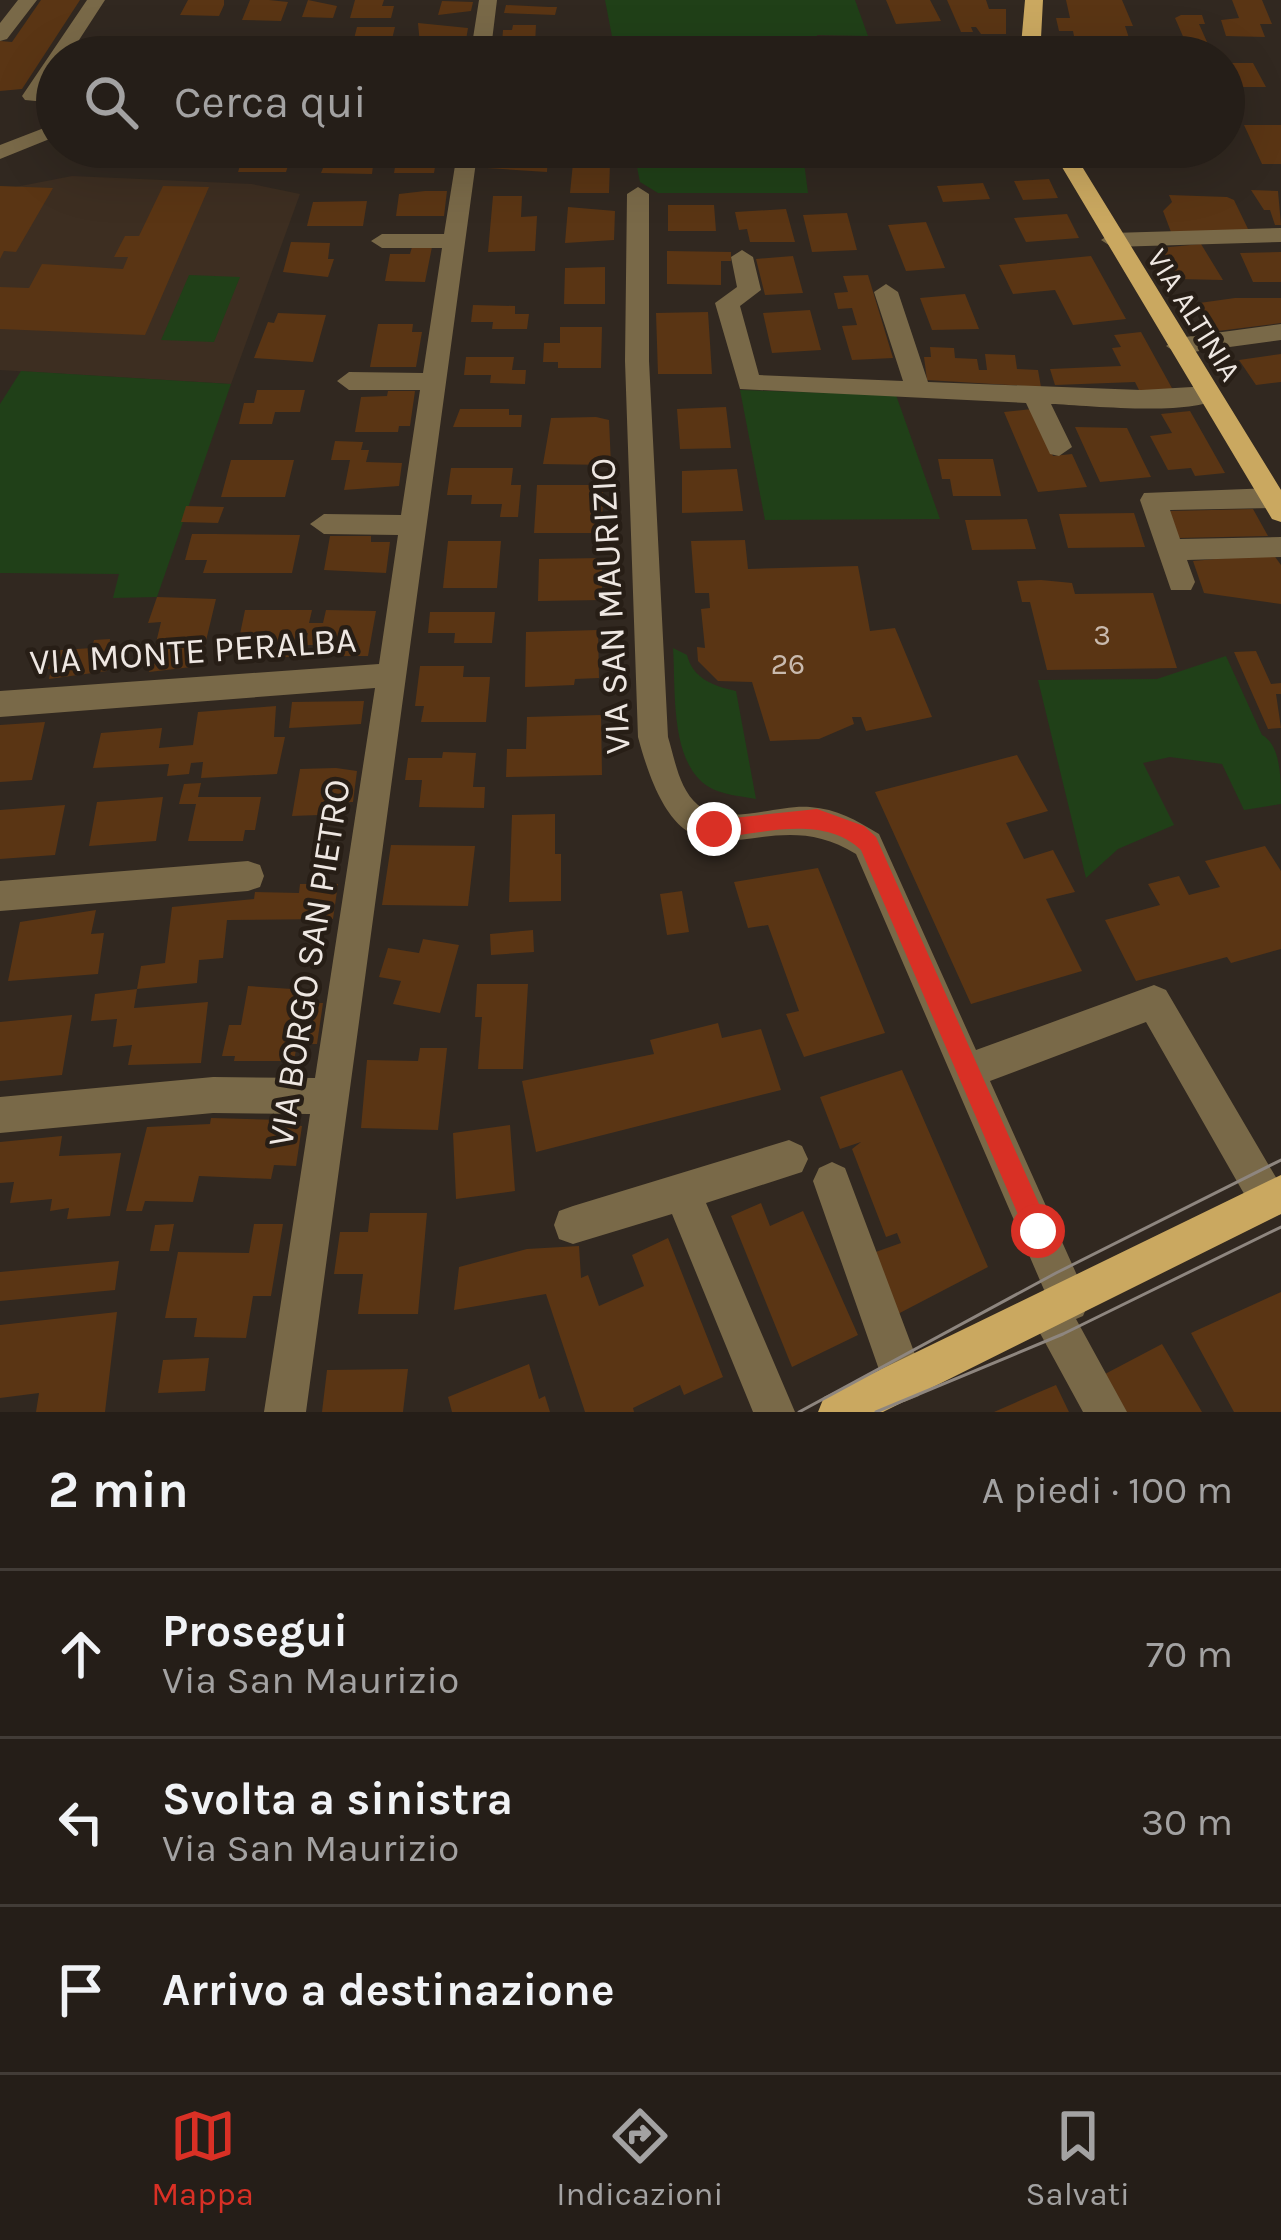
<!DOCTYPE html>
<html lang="it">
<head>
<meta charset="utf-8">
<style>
	:root { --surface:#251e18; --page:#2d2721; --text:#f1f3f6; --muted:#a3a2a2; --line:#423c37; --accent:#d93025 }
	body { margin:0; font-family:Karla,sans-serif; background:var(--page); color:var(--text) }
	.stop { position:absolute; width:36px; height:36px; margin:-27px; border:9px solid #d93025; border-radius:50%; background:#fff }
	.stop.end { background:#d93025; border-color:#fff; box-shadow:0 3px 12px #0008 }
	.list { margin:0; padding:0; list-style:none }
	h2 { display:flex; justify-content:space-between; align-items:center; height:156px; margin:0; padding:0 48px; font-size:51px }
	h2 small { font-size:39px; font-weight:400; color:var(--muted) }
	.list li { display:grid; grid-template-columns:78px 1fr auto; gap:36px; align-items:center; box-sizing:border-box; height:168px; padding:0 48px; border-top:3px solid var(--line) }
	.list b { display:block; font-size:45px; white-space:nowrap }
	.list p { margin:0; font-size:39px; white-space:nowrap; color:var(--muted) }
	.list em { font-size:39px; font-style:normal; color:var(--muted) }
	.icon { flex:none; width:66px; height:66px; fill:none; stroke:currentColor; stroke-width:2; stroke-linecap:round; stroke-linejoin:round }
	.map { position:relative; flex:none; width:1281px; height:1412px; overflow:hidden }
	.search { position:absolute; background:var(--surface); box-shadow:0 12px 48px #0002; left:36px; right:36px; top:36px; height:132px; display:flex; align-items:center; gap:30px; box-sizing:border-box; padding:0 42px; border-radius:66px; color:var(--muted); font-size:45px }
	.sheet { height:660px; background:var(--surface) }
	nav { display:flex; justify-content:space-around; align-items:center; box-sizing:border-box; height:168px; border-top:3px solid var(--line); background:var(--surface); font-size:33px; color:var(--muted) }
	nav a { display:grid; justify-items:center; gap:6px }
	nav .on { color:var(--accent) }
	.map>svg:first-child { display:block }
	.built { fill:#3d2e21 }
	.green { fill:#204018 }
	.building { fill:#5a3514 }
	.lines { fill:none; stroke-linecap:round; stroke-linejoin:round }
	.minor { fill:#796948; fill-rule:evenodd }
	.major { fill:#caa860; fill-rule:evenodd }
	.tram { stroke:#8e867f; stroke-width:3 }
	.route { fill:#d93025 }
	.labels { text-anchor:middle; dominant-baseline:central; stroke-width:9; stroke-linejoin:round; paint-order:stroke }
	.far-street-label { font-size:30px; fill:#eee7e2; stroke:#271e16 }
	.number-label { font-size:30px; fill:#c9baae }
	.street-label { font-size:36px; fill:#eee7e2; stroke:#271e16 }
</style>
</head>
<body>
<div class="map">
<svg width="1281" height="1412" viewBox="0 0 1281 1412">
	<rect width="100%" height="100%" fill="#312820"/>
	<!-- built -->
	<path class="built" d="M72 176 252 184 300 194 231 384 0 370V190Z"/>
	<!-- green -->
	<path class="green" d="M605 0H855L868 36 817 35 822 57H616Z
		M633 147H802L808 193H658L640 182Z
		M189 275 240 277 214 342 161 340Z
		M21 371 231 384 157 597 113 598 119 574 0 573V404Z
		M740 390 896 395 940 519 765 520Z
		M673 648 687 655C693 679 714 686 736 691L756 799C741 796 722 795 709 787 669 763 676 688 673 648Z
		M1226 656 1262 735C1281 745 1281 779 1281 804L1244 810 1222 764 1170 757 1143 763 1174 825 1118 849 1086 878 1038 680 1157 679Z"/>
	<!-- building -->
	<path class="building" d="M41 0H80L22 89 0 91V41L12 42Z
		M188 0H224V5L219 16 180 15Z
		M250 0H269L288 2 281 21 242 20Z
		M308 0 337 6 333 18 302 17Z
		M355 0H384L382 6H394L391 18H350Z
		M886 0H930L941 21 896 24Z
		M947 0H986L989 9H1006V34H981L976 27H971L973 32H961Z
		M1066 0H1122L1133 26H1125L1129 38 1109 37 1110 43 1075 41 1073 31H1059L1056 18H1070Z
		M1232 0H1262L1272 24H1260L1265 37 1226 36 1221 20 1239 18Z
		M442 1 473 2 471 11 438 15Z
		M506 5 549 7H557L555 15 504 13Z
		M1181 15H1202L1205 24H1199L1207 42 1185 41 1175 18Z
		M418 23 468 28 466 40H460L459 45H420Z
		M513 25H536L535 44H502L503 30H512Z
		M357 27H395L391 43H353Z
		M222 39H273L270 47H259L256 54 214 57Z
		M287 40H328L324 57H282Z
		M161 42H198L192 57H155Z
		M906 45H943L947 57H909Z
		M841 46H874L877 57H844Z
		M1224 63H1253L1266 87H1224Z
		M1244 125H1281V164H1262Z
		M107 147H154L144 168 97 167Z
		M185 147H219L213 162 179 168 182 162H177Z
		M969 147H1013L1021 167 1005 168 1001 160 974 161Z
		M245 150H293L286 172H238Z
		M330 150H377L367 166H373L372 174 321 173Z
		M398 150H438L434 173H394Z
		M493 153H548L547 172 487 168Z
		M573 163H610L609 193H570Z
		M1049 179 1058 198 1023 200 1014 181Z
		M983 183 990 199 943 202 937 186Z
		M0 186 53 188 16 252 4 251 0 259Z
		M163 186 209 187 145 335 0 329V287L29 288 42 264 123 269 128 257H114L125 236H139Z
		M1251 190 1278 191 1281 225H1275L1270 210H1264Z
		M425 191H447L444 216H396L399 194Z
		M1169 195 1227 197 1234 200 1249 231 1171 232 1163 211 1172 202Z
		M493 196H522L521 217 537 216 535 251 488 252Z
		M367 201 363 226H307L313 202Z
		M668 205H714L716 231H668Z
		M568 207 615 211 614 240 565 243Z
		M786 209 795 242H750L747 229 739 230 735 212Z
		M847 213 857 250 812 252 803 215Z
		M1067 214 1079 238 1026 242 1014 218Z
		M926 222 945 268 906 271 888 225Z
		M291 242 330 243 328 259H334L328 277 283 272Z
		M1201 244 1223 280 1178 279 1160 248Z
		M412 247H432L425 282 385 281 390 254H410Z
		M667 251 731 252V261H721V285L667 284Z
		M1281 252V282H1253L1240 253Z
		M793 256 803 293 765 295 756 259Z
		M1091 256 1126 319 1073 325 1055 290 1013 294 999 265Z
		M605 267V304H564L565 268Z
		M868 275 893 358 852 360 842 326 857 325 852 308 838 309 834 293 848 292 843 276Z
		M965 294 979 329 932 330 920 298Z
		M1235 298H1281V323L1210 332 1192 304Z
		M473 305 515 306V314H529L527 329H492L493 322H471Z
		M810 310 821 350 772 353 763 313Z
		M708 312 712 374H658L656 313Z
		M278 313 326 315 313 362 254 358 268 322 274 323Z
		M378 324H413L412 332H422L416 367H370Z
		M560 327H602L601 368H558V362H543L544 343H560Z
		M1141 332 1173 390 1141 394 1135 382 1055 385 1050 369 1121 366 1112 348 1121 347 1114 335Z
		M930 347 954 348 955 358 977 359 979 370H987L985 354 1015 355 1017 369 1038 370 1041 387 927 380 924 357H931Z
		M1281 354V382L1256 385 1239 360Z
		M466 357H514L512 370H526L525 384 490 383 491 375H464Z
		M257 390H305L300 412H275L272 424H239L244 403H254Z
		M388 391H415L410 426H399L398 432H355L361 397 387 396Z
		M726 407 731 448 680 449 677 409Z
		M460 409H509V415H522L521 427H453Z
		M1032 409 1053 456 1072 454 1087 487 1038 492 1004 412Z
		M1190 411 1207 441 1225 473 1195 476 1191 468 1168 470 1150 436 1172 433 1161 414Z
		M596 417 609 420 611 465 543 464 551 418Z
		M1075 427 1127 428 1151 477 1100 482Z
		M335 441 363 442 361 450H369L366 462 402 463 399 486 344 490 350 460H331Z
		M938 459H993L1001 496H953L950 479H942Z
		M231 460H294L285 497H221Z
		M451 468H513L511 485H521L518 517H500L502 504H471L472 495H447Z
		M737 469 743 511 682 513V471Z
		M537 485H603L602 533H534Z
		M186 506 224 507 218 523 181 522Z
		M1253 509 1268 536 1179 538 1170 511Z
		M1134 513 1145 547 1068 548 1059 514Z
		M1027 519 1036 549 972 550 965 520Z
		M192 534H214L300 535 292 573H203L207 560H185Z
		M330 536H371V542H390L386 573 324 570Z
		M745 540 748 569 858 566 870 631 895 628 932 717 866 731 861 717H852L854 724 819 739 770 741 752 682 718 681 698 661 697 647 705 648 701 609 710 608 709 593H695L691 541Z
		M448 541H501L497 588H443Z
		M1273 554 1281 565V604L1204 593 1193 561Z
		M602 558V600L538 601 539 559Z
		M1041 580 1072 583 1075 594 1153 593 1177 668 1047 670 1030 602H1022L1017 581Z
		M157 597 216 599 200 666 149 672 161 622 148 623Z
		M245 610H312L309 623H323L326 610 376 611 368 656H336L337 645H305L308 633H296L291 657 235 658Z
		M430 612H495L492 643H454L455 633H428Z
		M598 630 599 678 575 679 574 685 525 687 526 632Z
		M110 639 107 671 49 679 51 669H42L47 651 92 648 94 640Z
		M1256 651 1271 684 1281 683V694H1276L1281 728 1268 729 1234 652Z
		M420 666H464L463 677H490L486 722H421L424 706H415Z
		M364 701 361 724 289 728 292 702Z
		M276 706 274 737H285L277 774 201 778 203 762 191 763 189 774 167 776 169 764 93 768 101 733 162 728 159 748 193 745 198 712Z
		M601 715 602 775 506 777 507 749H526L527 717Z
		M45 722 32 780 0 782V725Z
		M443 752 476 753 473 787H485L484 808 419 807 422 780H405L408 758H442Z
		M1017 755 1048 811 1006 823 1024 859 1053 850 1075 892 1046 899 1082 971 971 1004 875 792Z
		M336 768 357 771 353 802H321L319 815 292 816 300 769Z
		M201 783 198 797H261L255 830H245L243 841H188L196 804H179L184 784Z
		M163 797 156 841 89 846 97 802Z
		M65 805 55 855 0 859V810Z
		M555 814V854H561V901L509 902 512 815Z
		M391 845 475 846 468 906 382 905Z
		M1265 846 1281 871V949L1231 963 1227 957 1136 981 1105 920 1160 905 1148 884 1179 876 1189 895 1220 887 1205 861Z
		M818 868 885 1033 804 1057 786 1014 799 1011 768 925 748 928 734 882Z
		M300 884H338L333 919 227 920 223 958 199 960 197 983 137 989 141 966 165 963 172 907 254 899 255 892 299 893Z
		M682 891 689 932 667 935 660 894Z
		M96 910 91 934 104 933 98 974 8 981 20 922Z
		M533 930 534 952 491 955 490 934Z
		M423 939 459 945 440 1013 393 1004 401 981 379 977 388 948 419 953Z
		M477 984H528L523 1069H478L482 1017H475Z
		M248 986 307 990 305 1003H323L317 1044H297L294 1061H234L235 1056H222L229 1025H241Z
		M137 989 134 1008 208 1002 201 1063 128 1065 132 1045 113 1047 117 1019 91 1021 95 994Z
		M72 1015 62 1075 0 1081V1022Z
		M718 1023 722 1038 761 1029 781 1090 536 1152 522 1081 654 1054 650 1040Z
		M420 1048H447L438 1130 361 1128 367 1060 418 1061Z
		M902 1070 988 1267 894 1316 870 1254 901 1243 897 1233 886 1237 852 1149 861 1142 840 1149 820 1097Z
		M211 1118 282 1120 281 1125 302 1126 296 1166 274 1165 271 1179 199 1176 193 1202 145 1201 142 1211H126L147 1127 210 1124Z
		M510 1125 515 1191 456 1199 453 1133Z
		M62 1136 59 1156 121 1153 110 1216 67 1219 69 1208 50 1211 52 1199 10 1203 14 1182 0 1183V1142Z
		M761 1203 770 1226 803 1211 858 1335 792 1367 731 1216Z
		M370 1213H427L418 1314H358L363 1274H334L340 1232H368Z
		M174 1224 169 1251H150L155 1225Z
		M254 1224H283L271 1296H253L246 1338 194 1337 197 1318H165L178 1252 249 1253Z
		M668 1238 723 1377 684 1395 680 1385 633 1408 634 1412H585L546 1294 454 1310 459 1267 527 1249 579 1246 581 1278 588 1275 599 1306 644 1286 632 1255Z
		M119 1261 115 1290 0 1301V1272Z
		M1281 1292V1412H1234L1191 1333Z
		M117 1312 105 1412H36L39 1393 0 1398V1325Z
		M1162 1344 1202 1412H1125L1105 1374Z
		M209 1358 205 1391 158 1393 163 1360Z
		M529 1364 539 1399 545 1396 550 1412H452L448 1397Z
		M408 1369 403 1412H322L327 1370Z
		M1056 1385 1069 1412H994L1037 1393Z"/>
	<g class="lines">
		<!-- minor -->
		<path class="minor" d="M18 0H37L7 39 0 41V23Z
			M87 0H105L68 57H57V74L46 91H57V103L25 100 22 96Z
			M479 0H497L490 57H470Z
			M959 36 1029 37 1039 43 1029 49 952 46V38Z
			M57 123V136L0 159V145Z
			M458 147H478L306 1412H264L310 1114 213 1113 0 1133V1097L213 1077 315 1078 375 688 0 717V691L379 664 398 535 324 534 310 524 324 514 401 515 420 390H349L337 381 349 372 423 373 442 248H382L371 241 382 234H444Z
			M638 187 649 194V361L668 737C675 760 679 789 698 805 726 827 778 804 810 807 837 809 856 820 879 834L976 1050 1154 985 1166 990 1281 1186V1214L1268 1219 1255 1213 1146 1022 990 1081 1089 1302 1083 1316 1076 1319 1127 1412H1083L1035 1324 1029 1310 1035 1296 1045 1292 856 854C756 791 687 921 638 737L625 361 627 194Z
			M1281 228V242L1112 247 1101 240 1112 233Z
			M742 250 753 257 761 290 740 306 759 375 903 381 874 292 886 284 898 292 928 382 1141 390 1209 386 1221 395C1201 418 1085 405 1051 404L1072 447 1059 456 1050 454 1026 403 740 389 715 303 737 287 731 257Z
			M1281 324V340L1178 354 1166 346 1178 338Z
			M1273 488 1281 491V505L1273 508 1170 510 1180 539 1281 537V557L1187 560 1195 582 1191 590H1171L1140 500 1144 493Z
			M248 861 260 865 264 876 260 887 248 891 0 911V881Z
			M789 1140 802 1146 808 1159 802 1172 706 1203 795 1412H753L672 1214 573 1244 559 1239 554 1225 559 1211 573 1206Z
			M832 1162 845 1168 925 1381 919 1396 904 1402 889 1396 883 1381 813 1181 819 1168Z"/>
		<!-- major -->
		<path class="major" d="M1025 0H1043L1040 57H1020Z
			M1050 147H1070L1281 490V522L1272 519Z
			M1281 1175V1214L883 1412H818L824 1397Z"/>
		<!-- tram -->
		<path class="tram" d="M799 1412 1056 1273 1281 1160
			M876 1412 1063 1334 1281 1227"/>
	</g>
	<!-- route -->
	<path class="route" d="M817 809 864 826 876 837 1047 1222 1051 1231 1047 1240 1038 1243 1029 1240 861 850C823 814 761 834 714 838L704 829 714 820Z"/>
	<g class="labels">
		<!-- far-street labels -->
		<g class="far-street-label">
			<text transform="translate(1194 315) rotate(58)">VIA ALTINIA</text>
		</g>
		<!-- number labels -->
		<g class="number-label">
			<text x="1102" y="635">3</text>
			<text x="788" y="664">26</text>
		</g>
		<!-- street labels -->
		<g class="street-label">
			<text transform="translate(610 606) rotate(-93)">VIA SAN MAURIZIO</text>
			<text transform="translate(193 651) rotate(-4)">VIA MONTE PERALBA</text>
			<text transform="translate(309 963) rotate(-81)">VIA BORGO SAN PIETRO</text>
		</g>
	</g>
</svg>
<div class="stop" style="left:1038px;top:1231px"></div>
<div class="stop end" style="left:714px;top:829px"></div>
<div class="search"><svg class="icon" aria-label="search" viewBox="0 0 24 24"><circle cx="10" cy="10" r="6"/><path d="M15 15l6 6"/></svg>Cerca qui</div>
</div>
<section class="sheet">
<h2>2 min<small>A piedi · 100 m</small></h2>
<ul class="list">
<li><svg class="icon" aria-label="ahead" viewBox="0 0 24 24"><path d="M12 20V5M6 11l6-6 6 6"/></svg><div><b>Prosegui</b><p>Via San Maurizio</p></div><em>70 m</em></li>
<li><svg class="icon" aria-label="left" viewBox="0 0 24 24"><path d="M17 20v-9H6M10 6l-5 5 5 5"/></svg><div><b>Svolta a sinistra</b><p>Via San Maurizio</p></div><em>30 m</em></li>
<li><svg class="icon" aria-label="arrive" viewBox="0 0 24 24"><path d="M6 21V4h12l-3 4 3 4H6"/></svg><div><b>Arrivo a destinazione</b></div></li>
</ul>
</section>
<nav>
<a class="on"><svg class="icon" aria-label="map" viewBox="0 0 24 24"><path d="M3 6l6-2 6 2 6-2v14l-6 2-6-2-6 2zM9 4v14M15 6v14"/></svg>Mappa</a>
<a><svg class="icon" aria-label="directions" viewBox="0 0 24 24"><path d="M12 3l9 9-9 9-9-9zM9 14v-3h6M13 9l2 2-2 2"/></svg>Indicazioni</a>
<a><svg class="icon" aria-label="saved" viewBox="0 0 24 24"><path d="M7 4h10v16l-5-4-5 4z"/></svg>Salvati</a>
</nav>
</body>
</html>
